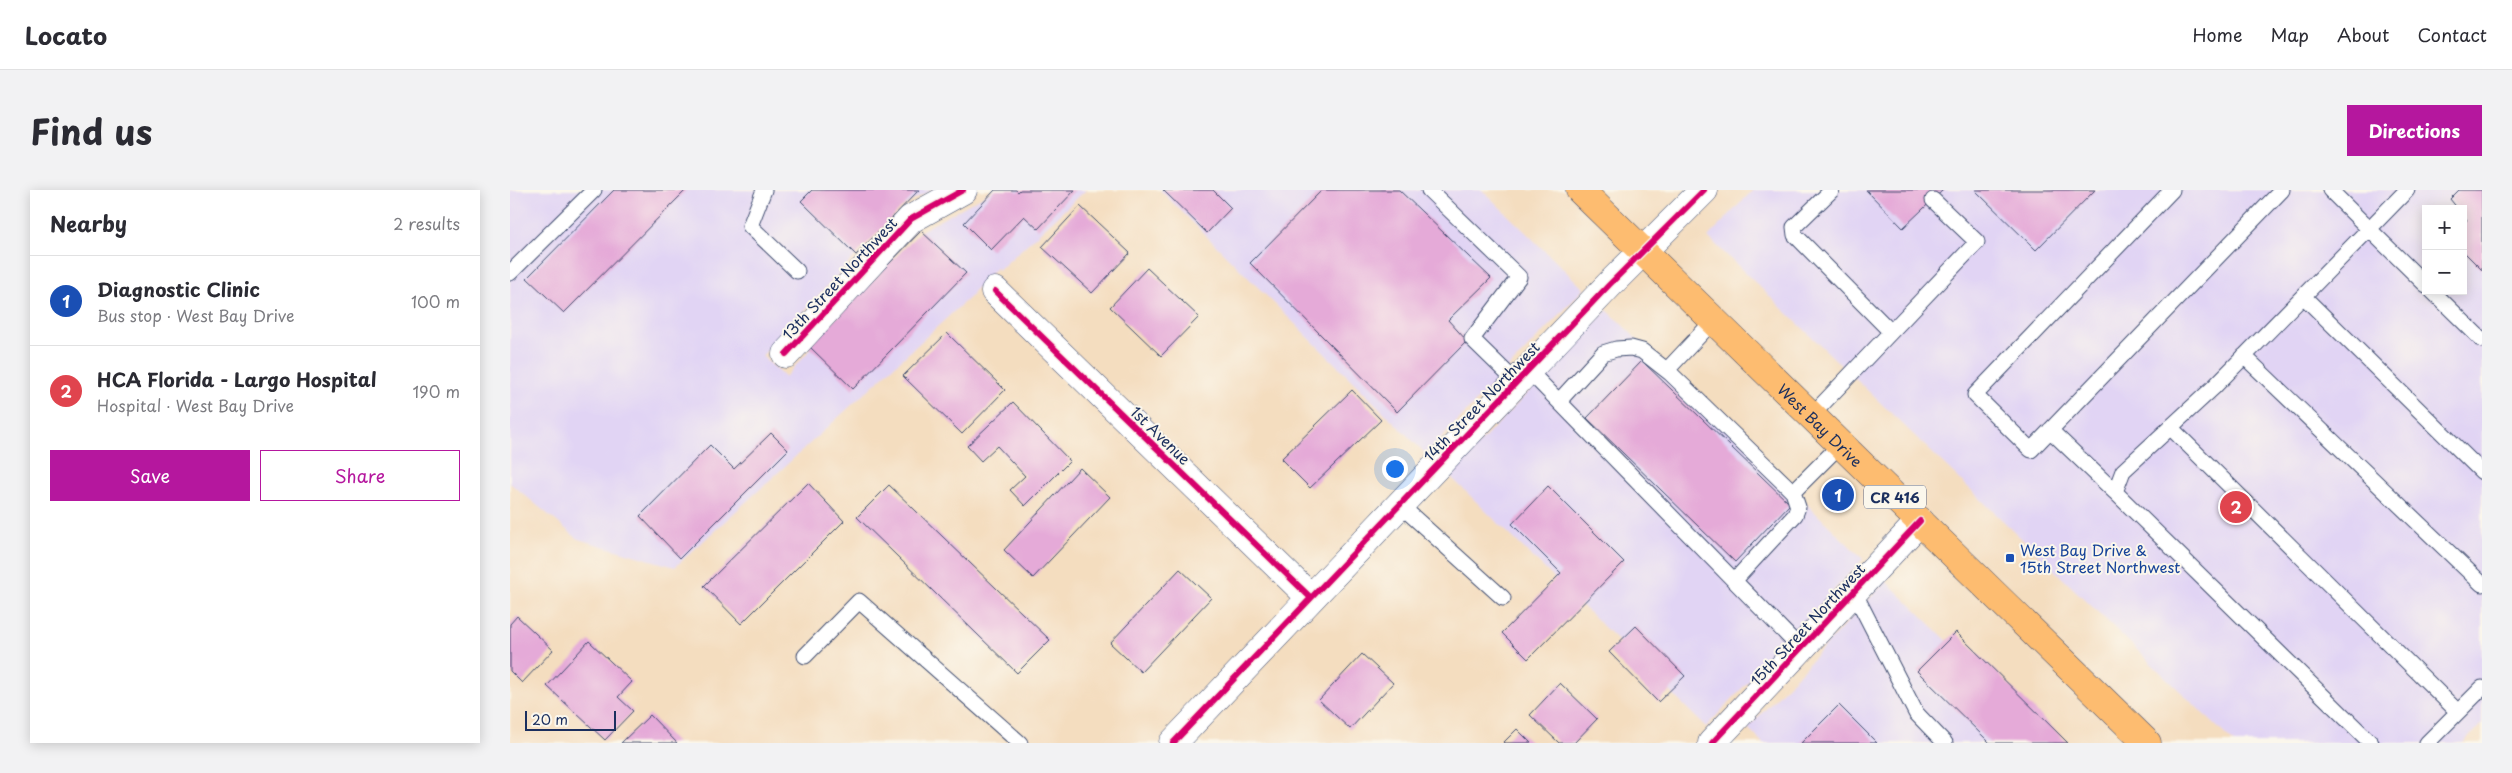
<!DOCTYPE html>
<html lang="en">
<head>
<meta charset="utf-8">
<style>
	:root { --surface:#fff; --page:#f2f2f3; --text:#2b2b33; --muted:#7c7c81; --line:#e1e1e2; --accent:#b5179e }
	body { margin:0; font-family:"Playpen Sans",sans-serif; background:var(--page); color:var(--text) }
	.controls { position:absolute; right:15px; top:15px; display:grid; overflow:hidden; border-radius:0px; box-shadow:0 2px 12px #0003 }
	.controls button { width:45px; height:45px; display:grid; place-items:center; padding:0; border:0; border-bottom:1px solid var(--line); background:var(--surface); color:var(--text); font:25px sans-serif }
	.scale { position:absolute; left:15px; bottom:12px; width:91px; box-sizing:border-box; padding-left:5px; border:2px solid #1b2f5e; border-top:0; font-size:14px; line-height:18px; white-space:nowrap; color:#1b2f5e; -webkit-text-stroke:4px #fbf7ec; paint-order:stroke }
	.you { position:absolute; left:884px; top:278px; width:18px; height:18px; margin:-12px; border:4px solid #fff; border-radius:50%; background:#1a73e8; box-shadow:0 0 0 8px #1a73e833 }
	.badge { display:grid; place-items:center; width:32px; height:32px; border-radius:50%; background:var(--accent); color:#fff; font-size:16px; font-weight:700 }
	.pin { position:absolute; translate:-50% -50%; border:2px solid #fff; box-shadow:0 1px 5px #0006 }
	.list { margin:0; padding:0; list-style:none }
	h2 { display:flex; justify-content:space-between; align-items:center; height:65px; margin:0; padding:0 20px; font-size:21px }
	h2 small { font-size:16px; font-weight:400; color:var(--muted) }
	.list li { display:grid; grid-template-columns:32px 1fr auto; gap:15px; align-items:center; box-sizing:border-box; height:90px; padding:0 20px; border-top:1px solid var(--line) }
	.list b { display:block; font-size:19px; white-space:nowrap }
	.list p { margin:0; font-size:16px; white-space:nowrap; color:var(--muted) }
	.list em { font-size:16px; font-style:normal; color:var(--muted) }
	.actions { display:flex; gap:10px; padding:15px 20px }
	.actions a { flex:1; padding:11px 0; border:1px solid var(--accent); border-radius:0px; text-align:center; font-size:18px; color:var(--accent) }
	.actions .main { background:var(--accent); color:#fff }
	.map { position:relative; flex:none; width:1972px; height:553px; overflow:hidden; border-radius:0px }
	header { display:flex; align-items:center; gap:30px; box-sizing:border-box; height:70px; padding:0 25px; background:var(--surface); border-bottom:1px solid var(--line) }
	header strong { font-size:24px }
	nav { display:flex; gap:28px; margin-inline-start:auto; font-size:18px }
	.intro { display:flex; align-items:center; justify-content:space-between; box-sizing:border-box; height:120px; padding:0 30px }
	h1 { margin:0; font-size:35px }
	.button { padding:12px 22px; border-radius:0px; background:var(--accent); color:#fff; font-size:18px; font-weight:700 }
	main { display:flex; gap:30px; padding:0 30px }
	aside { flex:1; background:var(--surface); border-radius:0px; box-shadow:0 2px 12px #0003 }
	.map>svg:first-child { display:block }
	.built { fill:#e1d4f4; fill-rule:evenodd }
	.building { fill:#e5aad8 }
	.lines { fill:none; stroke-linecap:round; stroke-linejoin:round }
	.lane-casing { stroke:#3c496d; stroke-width:17 }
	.street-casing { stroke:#3c496d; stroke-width:29 }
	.primary-casing { stroke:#3c496d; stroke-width:29 }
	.lane { stroke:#fff; stroke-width:15 }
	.street { stroke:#fff; stroke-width:28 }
	.primary { stroke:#fdbc6f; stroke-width:28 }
	.cycleway-casing { stroke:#fbf7ec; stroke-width:9 }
	.cycleway { stroke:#d6006c; stroke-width:6 }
	.transit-dot { fill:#1a4fb4; stroke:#fbf7ec; stroke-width:2 }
	.labels { text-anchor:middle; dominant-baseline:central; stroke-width:4; stroke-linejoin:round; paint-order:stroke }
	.shield { fill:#fbf7ec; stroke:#5e6b89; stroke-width:1 }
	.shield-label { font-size:14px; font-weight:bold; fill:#1b2f5e }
	.street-label { font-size:15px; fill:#1b2f5e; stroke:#fbf7ec }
	.transit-label { font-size:15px; fill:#164399; stroke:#fbf7ec; text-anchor:start }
</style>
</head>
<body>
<header>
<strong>Locato</strong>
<nav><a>Home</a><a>Map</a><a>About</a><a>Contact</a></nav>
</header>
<div class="intro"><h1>Find us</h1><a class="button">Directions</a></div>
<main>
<aside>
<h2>Nearby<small>2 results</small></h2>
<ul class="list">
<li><span class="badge" style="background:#1a4fb4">1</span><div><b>Diagnostic Clinic</b><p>Bus stop · West Bay Drive</p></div><em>100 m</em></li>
<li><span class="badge" style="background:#e0444e">2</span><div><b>HCA Florida - Largo Hospital</b><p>Hospital · West Bay Drive</p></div><em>190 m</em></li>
</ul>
<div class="actions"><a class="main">Save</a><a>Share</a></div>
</aside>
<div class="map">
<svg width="1972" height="553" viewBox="0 0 1972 553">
	<rect width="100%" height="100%" fill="#fbf7ec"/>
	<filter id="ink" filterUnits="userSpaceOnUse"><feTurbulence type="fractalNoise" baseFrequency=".02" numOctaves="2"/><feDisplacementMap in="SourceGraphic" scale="10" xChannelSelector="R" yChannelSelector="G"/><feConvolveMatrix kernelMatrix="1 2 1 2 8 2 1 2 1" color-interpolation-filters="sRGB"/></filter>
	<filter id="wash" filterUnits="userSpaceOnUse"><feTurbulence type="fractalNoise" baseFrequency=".0096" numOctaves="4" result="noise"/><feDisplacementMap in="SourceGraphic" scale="20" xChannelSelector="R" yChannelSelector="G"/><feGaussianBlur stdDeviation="1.12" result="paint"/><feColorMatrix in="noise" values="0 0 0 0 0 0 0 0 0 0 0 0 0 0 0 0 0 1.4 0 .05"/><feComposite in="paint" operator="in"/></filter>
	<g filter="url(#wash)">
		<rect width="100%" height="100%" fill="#f4ddbf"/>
		<!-- built -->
		<path class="built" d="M0 0H421L390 18 252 166 275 187 411 41 484 0H576L489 80 486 78 462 103 463 104 165 377 68 349 0 293Z
			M650 0H972L1074 99 916 264Z
			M1243 0H1972V534L1953 553H1724L1198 47ZM1916 19H1953V101H1916Z
			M1097 120 1353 369 1196 537 939 285Z
			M1376 391 1542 553H1253L1238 538Z"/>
		<g id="blocks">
			<!-- building -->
			<path class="building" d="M104 0H176L54 123 17 88Z
				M302 0H409L346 65 291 11Z
				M485 0H506L508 2 510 0H565L528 39 514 26 481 60 454 33Z
				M653 0H703L721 18 697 43Z
				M812 0H889L981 88 938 130 957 151 887 222 740 73Z
				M1356 0H1433L1393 38Z
				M1465 0H1585L1526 60Z
				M1949 0H1972V80L1953 61V34L1957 30 1953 25V19H1948L1940 9Z
				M570 16 620 63 582 103 532 57Z
				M411 41 456 83 343 199 299 156Z
				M637 78 689 127 651 166 600 117Z
				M437 143 495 200 452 244 393 186Z
				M1132 171 1280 314 1225 372 1077 228Z
				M842 200 871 230 800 298 771 269Z
				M503 212 560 271 515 316 500 300 515 286 487 256 471 271 457 256Z
				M261 243 278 260 170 368 130 326 200 255 224 279Z
				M570 278 600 307 523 388 494 360Z
				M298 293 334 331 231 434 194 396Z
				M379 295 540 450 507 483 347 327Z
				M1038 296 1114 372 1018 469 992 443 1051 383 1002 334Z
				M670 379 701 408 631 482 600 453Z
				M7 426 43 460 12 493 0 481V434Z
				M1126 436 1175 486 1148 512 1099 462Z
				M1446 442 1558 553H1480L1407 481Z
				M79 451 122 492 108 507 123 521 95 550 37 496Z
				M852 464 883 493 840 539 809 510Z
				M1050 493 1087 529 1064 553H1049L1020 525Z
				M1329 515 1367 553H1291Z
				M140 525 167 553H111Z
				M1007 539 1021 553H993Z"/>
		</g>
	</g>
	<g filter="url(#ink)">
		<use href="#blocks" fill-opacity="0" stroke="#3c496d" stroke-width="1"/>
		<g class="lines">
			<!-- lane casing -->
			<g class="lane-casing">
				<path id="lane" d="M254 0 240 36 287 81
					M919 0 1009 87 962 149 1006 192
					M1662 0 1465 205 1521 260 1772 0
					M1820 0 1859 39 1703 198 1613 281 1605 302 1861 553
					M1897 0 1859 39 1916 95
					M0 83 84 0
					M1922 101 1972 150
					M1793 106 1972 282
					M1381 142 1467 52 1423 10
					M1734 166 1972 394
					M1018 180 1291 459
					M1157 180 1204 130
					M1049 211 1093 163 1106 159 1121 158 1132 161 1160 183 1283 302 1288 317 1285 325 1224 391
					M1301 226 1381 142 1285 45 1284 37 1322 0
					M1660 237 1948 522
					M1540 240 1605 302
					M1283 302 1331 254
					M889 314 993 408
					M1344 402 1406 523 1435 553
					M295 466 349 411 510 553
					M1917 553 1972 498"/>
			</g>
			<!-- street casing -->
			<g class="street-casing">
				<path id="street" d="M485 101 800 407
					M276 164 401 29 453 0
					M663 553 1099 95 1194 0
					M1202 553 1410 331"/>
			</g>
			<!-- primary casing -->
			<g class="primary-casing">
				<g id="primary">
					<path id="s1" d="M1070 0 1637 553"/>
				</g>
			</g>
			<!-- lane -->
			<use href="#lane" class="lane"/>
			<!-- street -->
			<use href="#street" class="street"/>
			<!-- primary -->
			<use href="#primary" class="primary"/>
			<!-- cycleway casing -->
			<g class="cycleway-casing">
				<path id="cycleway" d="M485 101 800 407
					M276 164 401 29 453 0
					M663 553 1099 95 1194 0
					M1202 553 1410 331"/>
			</g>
			<!-- cycleway -->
			<use href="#cycleway" class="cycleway"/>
		</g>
	</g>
	<!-- markers -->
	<rect class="transit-dot" x="1495" y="363" width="10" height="10" rx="2.5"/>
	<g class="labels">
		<!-- shield labels -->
		<rect class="shield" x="1354" y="295.5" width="62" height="23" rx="4"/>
		<g class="shield-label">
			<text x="1385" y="307">CR 416</text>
		</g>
		<!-- street labels -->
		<g class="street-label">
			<text transform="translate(329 88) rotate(-47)">13th Street Northwest</text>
			<text transform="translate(971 211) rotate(-46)">14th Street Northwest</text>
			<text stroke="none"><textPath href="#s1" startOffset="336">West Bay Drive</textPath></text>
			<text transform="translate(651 245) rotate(44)">1st Avenue</text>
			<text transform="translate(1297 434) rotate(-47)">15th Street Northwest</text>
		</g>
		<!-- transit labels -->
		<g class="transit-label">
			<text x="1510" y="359">West Bay Drive &amp;<tspan x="1510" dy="17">15th Street Northwest</tspan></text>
		</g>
	</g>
</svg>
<div class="controls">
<button>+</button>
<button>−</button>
</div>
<div class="scale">20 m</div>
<div class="you"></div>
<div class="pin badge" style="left:1328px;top:305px;background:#1a4fb4">1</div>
<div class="pin badge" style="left:1726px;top:317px;background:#e0444e">2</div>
</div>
</main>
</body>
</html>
